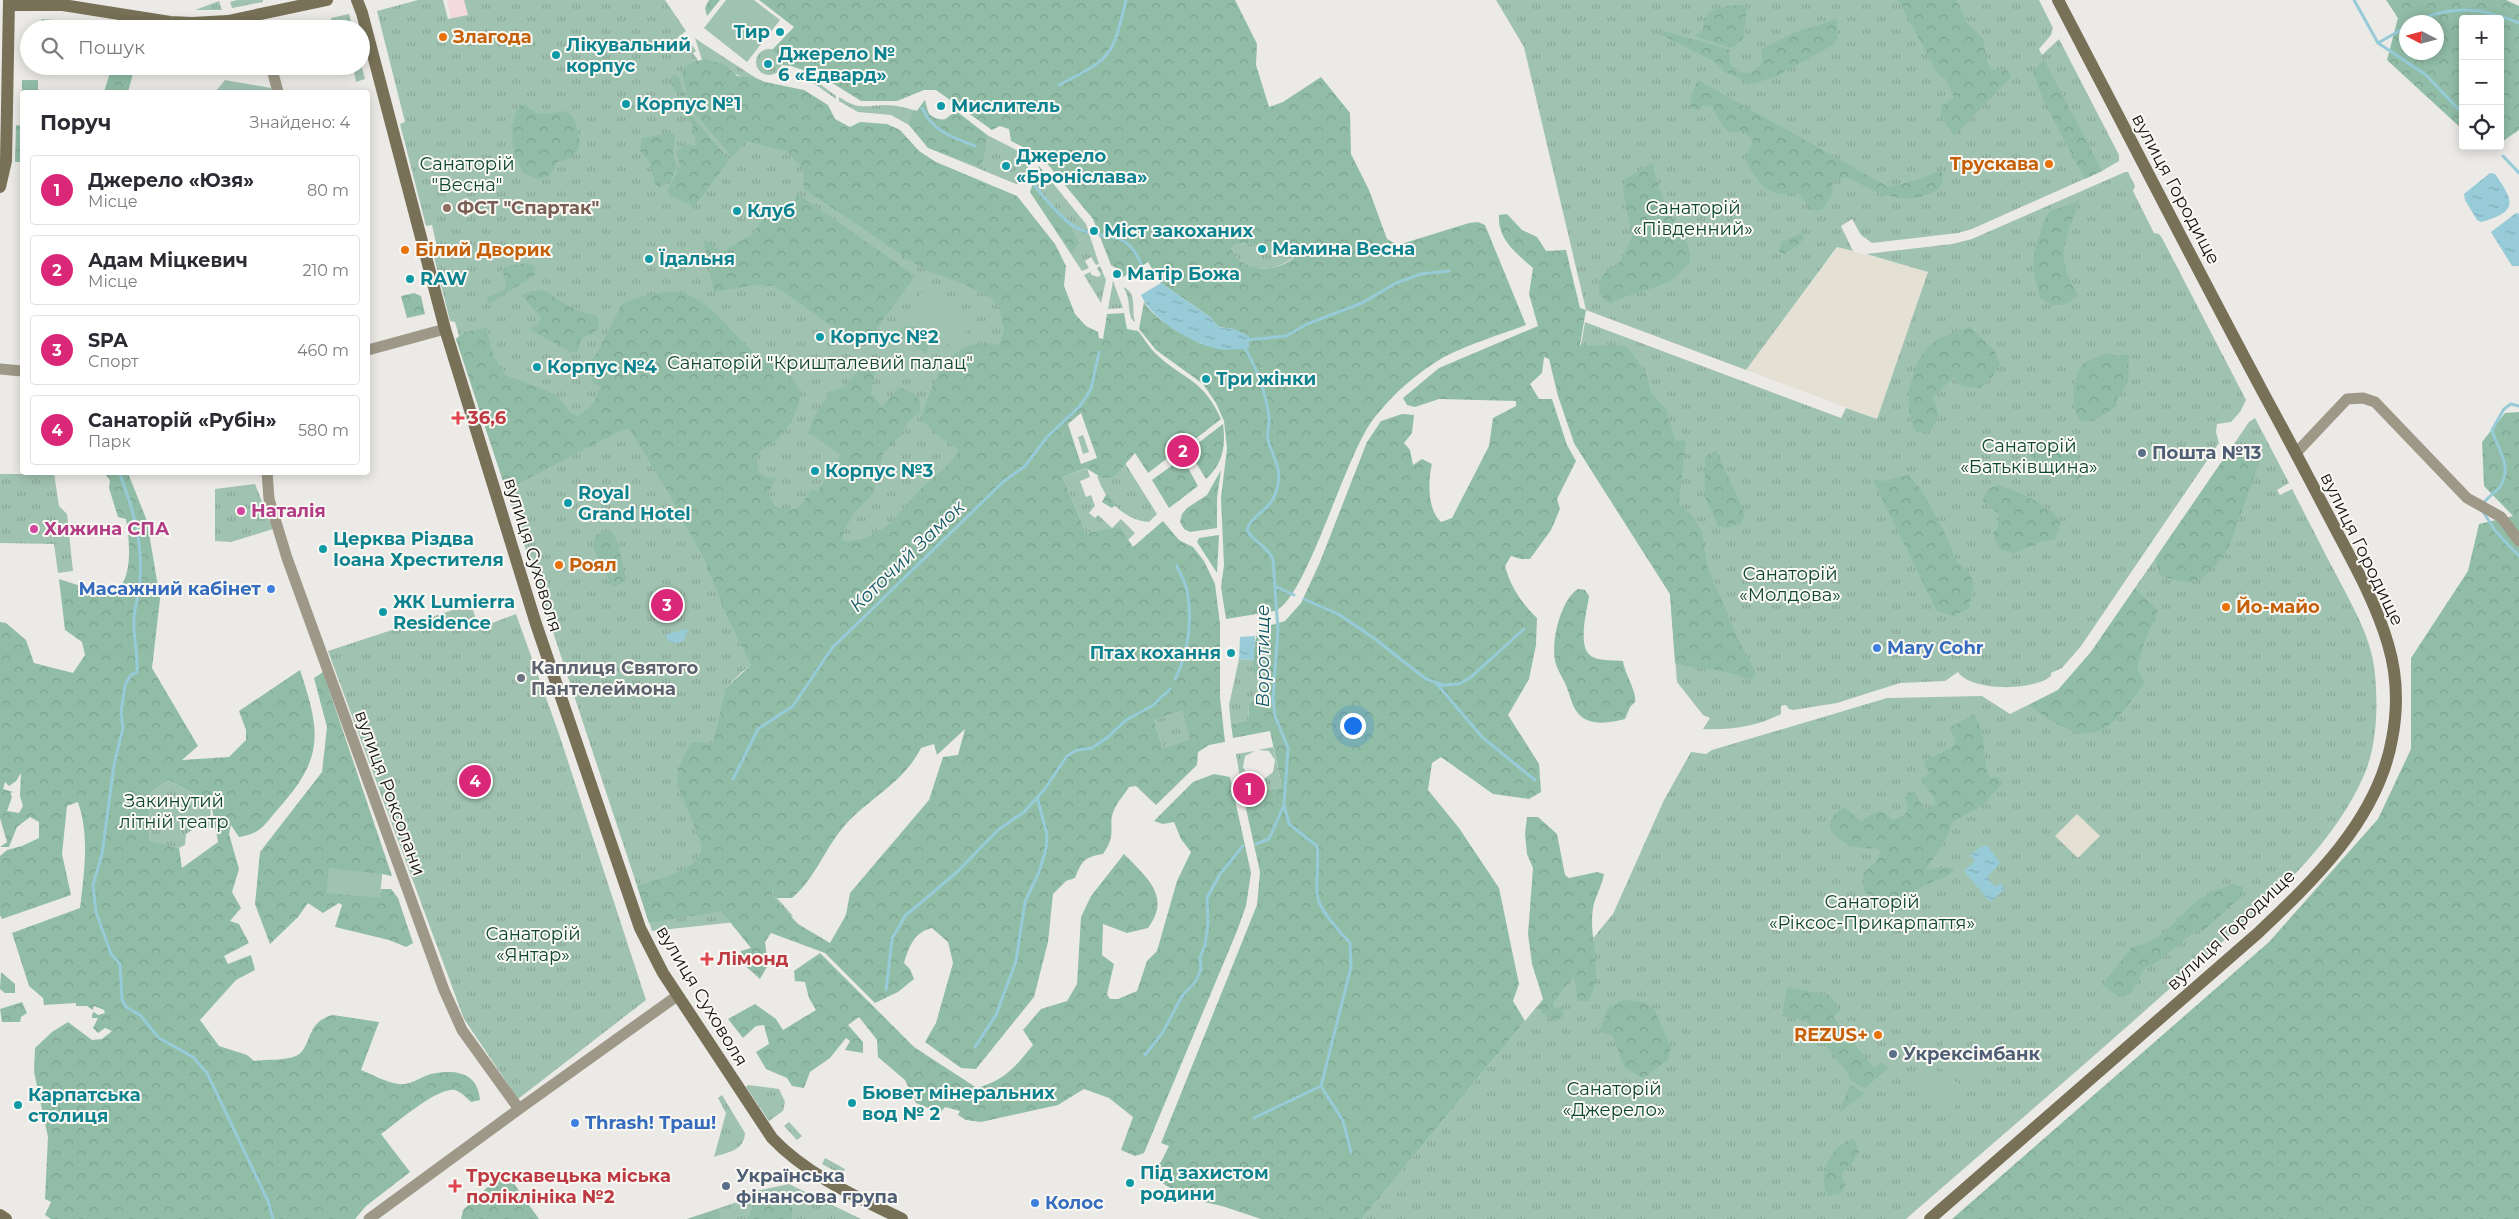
<!DOCTYPE html>
<html lang="uk">
<head>
<meta charset="utf-8">
<style>
	:root { --surface:#fff; --page:#f7f7f7; --text:#2b2b33; --muted:#7c7c81; --line:#e1e1e2; --accent:#db2777 }
	body { margin:0; font-family:Montserrat,sans-serif; background:var(--page); color:var(--text) }
	.controls { position:absolute; right:15px; top:15px; display:grid; overflow:hidden; border-radius:5px; box-shadow:0 2px 12px #0003 }
	.controls button { width:45px; height:45px; display:grid; place-items:center; padding:0; border:0; border-bottom:1px solid var(--line); background:var(--surface); color:var(--text); font:25px sans-serif }
	.compass { position:absolute; left:2399px; top:15px; width:45px; height:45px; border-radius:50%; background:var(--surface); box-shadow:0 2px 12px #0003; rotate:276deg }
	.you { position:absolute; left:1352px; top:725px; width:18px; height:18px; margin:-12px; border:4px solid #fff; border-radius:50%; background:#1a73e8; box-shadow:0 0 0 8px #1a73e833 }
	.badge { display:grid; place-items:center; width:32px; height:32px; border-radius:50%; background:var(--accent); color:#fff; font-size:16px; font-weight:700 }
	.pin { position:absolute; translate:-50% -50%; border:2px solid #fff; box-shadow:0 1px 5px #0006 }
	.list { margin:0; padding:0; list-style:none }
	h2 { display:flex; justify-content:space-between; align-items:center; height:65px; margin:0; padding:0 20px; font-size:21px }
	h2 small { font-size:16px; font-weight:400; color:var(--muted) }
	.list li { display:grid; grid-template-columns:32px 1fr auto; gap:15px; align-items:center; box-sizing:border-box; height:70px; margin:0 10px 10px; padding:0 10px; border:1px solid var(--line); border-radius:5px }
	.list b { display:block; font-size:19px; white-space:nowrap }
	.list p { margin:0; font-size:16px; white-space:nowrap; color:var(--muted) }
	.list em { font-size:16px; font-style:normal; color:var(--muted) }
	.icon { flex:none; width:28px; height:28px; fill:none; stroke:currentColor; stroke-width:2; stroke-linecap:round; stroke-linejoin:round }
	.map { position:relative; flex:none; width:2519px; height:1219px; overflow:hidden }
	.search { position:absolute; background:var(--surface); box-shadow:0 2px 12px #0003; left:20px; top:20px; width:350px; height:55px; display:flex; align-items:center; gap:12px; box-sizing:border-box; padding:0 18px; border-radius:28px; color:var(--muted); font-size:19px }
	.panel { position:absolute; background:var(--surface); box-shadow:0 2px 12px #0003; left:20px; top:90px; width:350px; height:385px; border-radius:5px }
	.map>svg:first-child { display:block }
	.commercial { fill:#f4d9dc }
	.built { fill:#e5e0d4 }
	.grass { fill:url(#grass-tufts); fill-rule:evenodd }
	.forest { fill:url(#forest-crowns); fill-rule:evenodd }
	.pitch { fill:#a0c2b1 }
	.water { fill:url(#water-ripples) }
	.lines { fill:none; stroke-linecap:round; stroke-linejoin:round }
	.stream { stroke:#96cbd7; stroke-width:3 }
	.street { stroke:#9d9887; stroke-width:11 }
	.secondary { stroke:#787157; stroke-width:12 }
	.culture-dot { fill:#0f9aa8; stroke:#faf8f3; stroke-width:2 }
	.food-dot { fill:#e8710a; stroke:#faf8f3; stroke-width:2 }
	.education-dot { fill:#8d6e63; stroke:#faf8f3; stroke-width:2 }
	.health-dot { fill:#e0444e; stroke:#faf8f3; stroke-width:2 }
	.service-dot { fill:#5c6f8a; stroke:#faf8f3; stroke-width:2 }
	.hotel-dot { fill:#d1479c; stroke:#faf8f3; stroke-width:2 }
	.shop-dot { fill:#3f7fe0; stroke:#faf8f3; stroke-width:2 }
	.worship-dot { fill:#6b7280; stroke:#faf8f3; stroke-width:2 }
	.labels { text-anchor:middle; dominant-baseline:central; stroke-width:4; stroke-linejoin:round; paint-order:stroke }
	.culture-label { font-size:18px; font-weight:bold; fill:#0d838f; stroke:#faf8f3; text-anchor:start }
	.food-label { font-size:18px; font-weight:bold; fill:#c56008; stroke:#faf8f3; text-anchor:start }
	.park-label { font-size:18px; fill:#0d4732; stroke:#faf8f3 }
	.street-label { font-size:18px; fill:#151413; stroke:#faf8f3 }
	.education-label { font-size:18px; font-weight:bold; fill:#785e54; stroke:#faf8f3; text-anchor:start }
	.health-label { font-size:18px; font-weight:bold; fill:#be3a42; stroke:#faf8f3; text-anchor:start }
	.service-label { font-size:18px; font-weight:bold; fill:#4e5e75; stroke:#faf8f3; text-anchor:start }
	.hotel-label { font-size:18px; font-weight:bold; fill:#b23c85; stroke:#faf8f3; text-anchor:start }
	.shop-label { font-size:18px; font-weight:bold; fill:#366cbe; stroke:#faf8f3; text-anchor:start }
	.worship-label { font-size:18px; font-weight:bold; fill:#5b616d; stroke:#faf8f3; text-anchor:start }
	.water-label { font-size:19px; font-style:italic; fill:#135a68; stroke:#faf8f3 }
</style>
</head>
<body>
<div class="map">
<svg width="2519" height="1219" viewBox="0 0 2519 1219">
	<defs>
		<pattern id="grass-tufts" width="24" height="20" patternUnits="userSpaceOnUse" patternTransform="scale(1.25)"><rect width="24" height="20" fill="#a0c2b1"/><path d="M3 7l-1-3M5 7V3M7 7l1-3M15 17l-1-3M17 17v-4M19 17l1-3" fill="none" stroke="#89a697"/></pattern>
		<pattern id="forest-crowns" width="20" height="18" patternUnits="userSpaceOnUse" patternTransform="scale(1.25)"><rect width="20" height="18" fill="#91bda7"/><path d="M2 6a3 3 0 1 1 6 0M12 15a3 3 0 1 1 6 0" fill="none" stroke="#7ca28f"/></pattern>
		<pattern id="water-ripples" width="26" height="14" patternUnits="userSpaceOnUse" patternTransform="scale(1.25)"><rect width="26" height="14" fill="#96cbd7"/><path d="M2 4q2-2 4 0t4 0M15 11q2-2 4 0t4 0" fill="none" stroke="#80adb8"/></pattern>
	</defs>
	<rect width="100%" height="100%" fill="#eceae6"/>
	<!-- commercial -->
	<path class="commercial" d="M447 0H464L468 15 451 19Z"/>
	<!-- built -->
	<path class="built" d="M1838 247 1928 272 1877 419 1746 370Z
		M2077 814 2100 836 2078 859 2055 836Z"/>
	<!-- grass -->
	<path class="grass" d="M237 0H263V2L232 8 230 2Z
		M418 0H443L448 19 468 15 464 0H665L686 31 676 39 680 44 687 38 696 51 693 53 705 71 1039 262 1020 457 742 672 726 688 771 884 777 898 793 916 652 931 456 339 459 336 455 322 450 321 433 253 438 251 432 225 426 226 400 124 405 122 377 11Z
		M1496 0H2039L2053 28 2051 35 2039 49 2042 55 2059 39 2119 155V161L2102 171 1972 229 1958 233 1872 243 1861 235 1852 219 1841 226 1853 251 1837 247 1746 370 1586 310 1524 47Z
		M219 1 222 10H165H195Z
		M349 14 353 29H333L331 18Z
		M41 19 85 22 84 29H67L42 22Z
		M695 38 702 43 756 78C735 82 723 59 702 60Z
		M756 62a13 13 0 1 1 26 0a13 13 0 1 1-26 0Z
		M361 64 365 79 356 82 353 66H361Z
		M225 80 271 88 273 92H215Z
		M809 80 816 81 836 96V99Z
		M839 97C859 110 864 106 885 105 896 105 907 108 917 111L925 100 929 115C939 122 949 121 956 111L987 135 1030 157 1027 174 1023 183 1016 184 931 149 909 125 891 115 858 112 839 101Z
		M1039 166 1086 224 1099 264 1096 265 1091 257 1085 261 1089 268 1082 271 1030 192Z
		M2125 172H2128L2135 186 2133 191 2154 233 2159 234 2162 238 2246 400 2240 412 2231 422 2217 424 2216 432 2219 443 2081 646 2062 668 2051 673V676C2034 691 1972 692 1958 672L1945 681 1900 683 1837 703 1793 710 1789 709 1786 705 1781 706V714C1756 727 1730 730 1703 729L1710 718 1703 715 1677 682 1670 594 1574 443 1569 415 1585 322 1841 418 1846 408 1877 419 1928 272 1866 254 1952 244 1972 239Z
		M1249 243 1294 257C1272 274 1244 274 1231 248L1236 244Z
		M1100 266 1106 280 1101 303 1084 275 1090 272 1092 275 1098 277 1101 275 1097 268Z
		M1113 281 1123 308 1108 309Z
		M1123 287C1138 293 1131 309 1135 322 1126 316 1132 298 1123 287Z
		M2255 418 2289 483 2277 490 2280 495 2292 489C2307 518 2322 548 2338 578 2354 609 2372 639 2375 674 2378 706 2377 744 2365 773 2329 857 2251 915 2186 974 2094 1057 1999 1138 1906 1219H1362L1613 914 1664 800 1691 752 1706 754 1712 750 1887 698 1982 696 2010 714 2058 690 2091 652 2249 422ZM2077 814 2100 836 2078 858 2055 836Z
		M1083 435 1089 452 1083 454 1078 437Z
		M1125 463 1157 514 1149 522C1123 520 1105 499 1097 476L1114 477Z
		M1087 468 1090 477 1080 481 1086 497 1091 495 1095 506 1089 513 1095 518 1098 515 1112 528 1121 519 1135 533 1128 540 1120 528 1086 533 1063 477Z
		M33 473H54L59 506 67 514 73 571 58 573 54 544 0 543V474H33Z
		M255 484 273 529 231 542 215 541V489Z
		M471 604 479 628 516 614 559 734 646 1000 518 1099 464 1019 328 651Z
		M1239 659 1254 660C1254 679 1268 687 1249 703L1248 720 1231 724 1229 705Z
		M1182 711 1191 739 1163 748 1154 720Z
		M1273 747 1282 787 1243 795 1236 754 1255 751 1245 756 1243 767 1249 777 1263 780 1273 772 1275 760 1269 751 1258 750Z
		M168 780 211 803 210 826 206 830 195 828 186 834 185 845 179 848 149 842 150 793Z
		M748 1085 779 1089 785 1102 783 1111 769 1121 746 1087Z
		M722 1095 745 1133C744 1151 728 1152 714 1157L726 1113 718 1098Z
		M789 1122 802 1136 797 1140 784 1126Z
		M825 1158 845 1169 842 1175 822 1164Z
		M789 1184 861 1219H687L740 1201 747 1193Z"/>
	<!-- forest -->
	<path class="forest" d="M709 0H720L707 16 705 8Z
		M759 0H1235L1257 44 1256 65 1269 107 1283 102 1321 77 1350 113 1351 154 1369 190 1387 239 1398 245 1469 223 1478 222 1485 225 1526 325C1499 335 1469 344 1444 357 1418 372 1393 394 1375 417 1345 453 1307 599 1275 611L1226 619 1221 587 1224 565 1221 498 1227 448 1224 421 1216 403 1203 384 1156 350 1139 329 1144 302C1157 322 1181 332 1201 344L1234 329 1219 327 1210 317 1161 283 1148 262 1123 277 1119 270 1111 265 1093 219 1040 155 1011 141 1009 129 1000 126 992 130 936 90H924L897 101H861L821 76 791 66 782 65 781 57 772 50 794 27ZM1249 243 1294 258C1272 274 1243 273 1231 248L1236 244Z
		M1898 0H1956L1967 23 1983 39 1987 62 1992 70H2007L2011 77 1954 136 1941 116V107L1954 97 1945 78 1938 74Z
		M2386 0H2506L2519 6V130L2500 143V19H2463V130L2387 60 2398 18ZM2406 22H2436V52H2406Z
		M1738 5 1747 7 1743 39 1731 48 1695 36 1703 30C1703 9 1720 6 1738 5Z
		M1837 19 1838 38 1833 45 1773 78 1751 84 1725 72 1715 62 1660 34 1661 30 1730 50C1723 81 1770 81 1761 49L1794 33Z
		M706 59 725 65 737 76 756 78 765 82 804 90 828 105 835 119 850 127 860 122 887 124 900 130 919 151 936 162 1017 196 1055 244 1066 266 1064 286 1075 314 1086 326 1098 332 1099 338 1103 339 1107 314 1124 313 1127 329 1138 331C1144 338 1149 347 1155 353 1183 380 1203 378 1221 419L1194 440C1185 433 1175 435 1169 445V457L1148 473 1135 453 1114 477 1102 478 1086 468 1063 477 1086 533 1120 527 1133 547 1163 521 1179 540 1193 547 1204 561 1215 584 1220 624V697L1225 742 1209 745 1198 752 1197 765 1156 805 1136 786 1129 787C1125 794 1117 802 1114 810 1107 826 1118 833 1103 854 1084 857 1082 861 1075 878L1066 881 1053 894 1048 942 1034 997 976 1069 961 1068 925 1042 936 1023 953 963 948 942 932 928C914 932 909 947 904 963L910 969 914 979 898 992 875 1003 825 953 771 933 765 942 768 965 760 979 741 962V951L751 948 721 911 649 923 637 886C658 878 700 872 702 846L678 786C675 769 684 757 691 742L713 743 726 688 751 665 725 612 706 563 668 492 631 431 624 429 506 490 456 339 465 332 486 328 494 357 505 375 555 394 571 413 577 416C591 409 597 401 600 386L593 383 588 364 597 353 622 304C634 298 665 289 678 292 712 298 734 339 761 358 769 364 784 369 790 376 794 380 797 387 801 392 799 408 789 431 775 441 761 452 753 450 759 472L769 479 776 477 768 495 776 507C799 513 800 508 811 489L817 492 841 455 809 433 812 421 829 393 845 387 867 359 875 371 871 393 882 407 899 387 913 393 920 400V412L907 423 902 434 883 453 873 494 855 512 843 531V541C884 542 897 513 922 488 935 474 950 467 959 450L936 434 921 419C933 380 949 334 999 345L1004 330 1000 308 991 298 964 284 925 270 804 189 803 168 786 151 746 141 732 157 691 109 682 74C685 65 697 60 706 59ZM1081 413 1097 458 1081 464 1068 424ZM1182 711 1190 739 1163 748 1154 720ZM965 729 958 755 943 757 929 800 850 893 846 915 830 943 798 924 771 895 772 890 777 898H792C816 878 825 847 846 824 871 797 904 782 921 748L934 744 937 755Z
		M2044 60 2102 171 2085 179 2044 102 2033 71Z
		M112 66H135L128 92H104Z
		M675 75 680 79 684 96 675 91 669 79Z
		M22 80H38V92H22V107Z
		M1698 80 1888 187 1918 180 1940 170C1944 175 1944 181 1940 187 1936 192 1929 194 1923 196 1892 204 1872 189 1846 177L1832 183C1835 193 1828 203 1821 210H1810L1799 193C1768 199 1759 184 1745 160L1753 141 1743 130 1730 133 1723 126 1712 107 1703 105 1700 110 1691 108V96Z
		M925 100C925 112 931 119 944 120L956 111 987 135 984 158 980 167 928 148 909 125 914 110 917 111Z
		M525 104C548 131 569 89 578 132 579 138 581 145 577 151 571 158 567 161 557 162L550 175 538 179 523 173C512 151 507 129 519 106Z
		M689 113 729 160 694 207C684 201 677 201 667 192L680 166 676 151 689 144 696 146 692 123 686 120Z
		M16 125 22 126V162H15Z
		M670 133 675 134 673 154 677 167 670 181 660 187 655 184 650 162 640 151 642 138Z
		M1652 163C1657 180 1661 196 1669 212 1678 230 1691 240 1690 262 1685 267 1679 275 1673 279 1653 291 1630 292 1610 304L1599 294V281L1607 270 1620 262 1632 237 1623 190 1624 180Z
		M1033 185 1039 194 1068 222 1079 243 1072 253 1030 192Z
		M798 194 915 276 872 335 863 344 856 343 775 286 755 285 714 292 703 239 723 252 752 234 768 213 785 217Z
		M2080 201C2064 242 2054 255 2078 295L2066 305H2051L2040 298 2033 267 2035 249 2044 222 2050 211Z
		M1507 214 1522 230 1537 237 1546 251 1566 250 1580 308 1586 310 1580 345 1626 346 1629 349 1646 373 1651 393 1666 409 1675 440 1686 441 1679 503 1682 508 1692 515 1702 532 1707 566 1738 639 1756 673 1752 679C1742 679 1738 675 1730 673 1712 668 1694 669 1675 663L1670 594 1574 443 1558 396 1549 359 1544 357 1542 373 1530 384 1539 399H1552L1567 445 1576 461 1557 499 1560 509 1551 530 1530 559H1521L1511 556 1505 566C1511 588 1521 602 1537 618L1536 645 1529 679 1508 715 1539 764 1541 792 1529 799 1493 794 1441 757 1432 763 1428 790 1459 828 1499 888 1519 984 1513 1001 1525 1021 1362 1219H1261L1222 1206 1186 1198 1156 1179 1151 1168 1161 1162 1169 1146 1161 1143 1257 905 1260 872 1243 795 1282 787 1270 731 1233 738 1231 724 1248 720 1249 703C1256 697 1263 689 1259 679 1258 676 1255 675 1254 672 1251 663 1255 636 1259 629L1285 621 1301 603 1320 562 1367 442 1381 421 1402 414 1414 415 1412 433 1404 443 1410 450 1413 465 1422 459 1432 464C1428 481 1427 509 1441 522L1452 518 1489 446 1493 418 1516 406V401L1439 399 1415 407 1407 405 1403 398 1439 368 1538 326 1529 294 1533 268C1517 254 1497 239 1499 215Z
		M1801 233 1804 238 1799 244 1785 254 1779 252 1781 242Z
		M526 263 535 267V275L487 305 488 297 504 290 506 285 503 272 507 266Z
		M539 290 545 291 575 310 598 316C603 337 587 331 581 340 579 343 579 348 577 352H571L530 330 533 326H537L541 318 522 295Z
		M414 293 421 296 425 314 407 318 401 296Z
		M904 326 917 327 929 346 926 354 900 336 899 332Z
		M1970 327 1994 350 2000 364 1993 376 1980 388 1962 386 1953 378 1933 397 1939 417 1930 430 1917 432C1900 410 1911 358 1934 342 1945 335 1958 331 1970 327Z
		M2104 353 2119 356 2129 354 2128 382 2117 399 2116 406C2106 414 2092 425 2079 420 2071 407 2071 376 2083 364 2089 358 2099 358 2104 353Z
		M2519 412V1219H1952L2269 942 2378 819 2411 749V658L2468 571 2479 524 2513 516 2484 486 2482 442 2505 413Z
		M1223 424C1226 446 1223 464 1206 479L1195 461 1199 451 1197 444Z
		M2066 437 2079 459 2084 475 2077 480 2036 462 2028 456Z
		M1716 451 1745 514 1741 523 1727 528 1718 526 1705 497V456Z
		M2227 454 2260 460 2229 547C2223 557 2204 582 2192 582 2182 583 2170 578 2160 576L2155 559Z
		M1174 464 1187 466 1198 486 1169 508 1152 480Z
		M1221 470 1217 498V528L1190 532 1184 529 1180 522 1182 514 1187 508 1207 495Z
		M104 473H128L147 521 160 599 152 668 198 746 182 760 229 757 246 740V730L239 711 300 670C321 733 324 758 278 809 263 826 262 833 239 837L231 825 229 834 239 869 232 892 241 908 230 921 239 924 249 943 224 956 228 964 251 955 255 970 236 980 200 1020 219 1046 247 1055 254 1061C266 1059 285 1061 296 1056 312 1049 305 1021 333 1015L379 1022 361 1070C373 1075 386 1082 398 1084 410 1086 420 1077 431 1074 455 1069 478 1072 480 1100L471 1102C467 1098 461 1092 455 1090 437 1087 397 1123 381 1134L410 1172 366 1206 355 1219H51L45 1215 51 1202 45 1199 48 1137 34 1072 35 1048 52 1032 68 1022 92 1040 102 1039 112 1031 105 1028 98 1033 93 1028 98 1018H92V1014L94 1012 98 1015 105 1013 104 1010 94 1006 93 1010 87 1006H76V1003L44 1005 43 998 29 986 12 933 80 908C84 872 90 838 78 802L67 806 62 854 71 895 2 919 0 915V856L7 850 22 846 39 838V822L30 817 17 827 9 847H0L7 842 0 818V622L6 623 26 640 34 663 73 673 85 655 82 642 65 630 59 579 105 594C109 592 116 590 120 586 133 573 129 536 126 519L118 517 109 488 110 480ZM21 773 20 796 23 806 19 813 7 811 12 797 10 793 13 792 3 789 5 782 9 786 16 781ZM168 780 211 803 218 842 182 868 179 848 149 841 150 793Z
		M1908 475 1921 490 1944 531 1957 562 1968 571 1974 584 1969 608 1954 616 1937 611 1873 480 1883 481Z
		M1998 485C2021 493 2044 502 2061 521L2055 539 2039 542 2013 554 1999 548 1993 534 1998 527 1999 514 1984 502 1983 499 1989 489Z
		M1107 493 1116 505 1112 508 1102 502Z
		M603 531 612 532 618 543 626 578 625 582 613 587 594 550 595 536Z
		M1219 535 1217 573 1197 542 1199 538Z
		M2135 588 2158 611 2145 640 2137 669 2145 682C2105 739 2090 751 2029 705L2058 690 2091 652Z
		M1578 589 1585 590 1589 596C1587 612 1575 652 1595 658 1603 661 1614 660 1623 661 1625 675 1637 691 1635 702L1630 707 1625 719C1614 722 1598 725 1587 720 1573 713 1572 701 1567 688 1564 679 1556 669 1555 660 1551 641 1561 599 1578 589Z
		M323 672 392 876 382 874 379 898 381 889H391L398 898 413 943 406 947 389 940 335 927 342 905 339 903 323 913 308 903 298 917 270 944 255 904 260 852 322 772 327 727 314 678Z
		M1974 714C1989 739 1980 755 1990 777H1998L2003 782 1983 805 1952 822C1947 842 1936 852 1926 870L1950 867 1954 870C1944 883 1919 880 1911 899 1910 902 1911 906 1909 910L1895 911C1885 903 1873 900 1864 891L1863 874 1878 859 1881 851 1876 848C1852 852 1807 830 1844 807L1861 821 1874 813 1881 811 1893 820 1904 816 1908 809 1905 797 1912 790 1926 810 1937 803 1921 779 1930 773 1924 765 1925 761 1953 747 1956 740 1949 728Z
		M1214 774 1230 777 1251 873 1246 906 1237 931 1144 1153 1135 1156 1121 1150 1133 1117 1109 1098 1084 1089 1058 1105 981 1122 966 1120 958 1115 960 1111 945 1107 940 1113 916 1103 905 1080 878 1057 877 1040 859 1017 848 1025 863 1042V1053L845 1050 850 1041 846 1038 830 1058 810 1072 804 1088 792 1086 787 1078 766 1069 756 1052 769 1044 764 1025 756 1026 743 1038 728 1019 755 1004 776 1019 783 1030 816 1010 809 998 805 982 795 981 794 971 820 953 914 1047 977 1088C1005 1080 1015 1067 1033 1045L1023 1030 1041 1009 1067 1001 1077 984 1081 917 1091 896 1124 854C1146 877 1172 896 1148 928L1127 933 1103 924 1102 955 1114 964 1107 994 1110 999H1118L1137 991 1147 961 1157 951 1177 881 1191 852 1181 839 1174 822 1163 824 1154 821 1193 782Z
		M1527 817H1538L1557 834 1565 875 1569 878 1597 872 1604 874C1602 886 1595 897 1593 908 1588 941 1605 969 1589 1001H1578L1574 977C1569 980 1559 996 1553 1003L1554 1008 1562 1007 1564 1015 1556 1022 1542 1013 1540 1008 1543 999 1532 964 1528 934 1533 868 1527 854 1525 834Z
		M2233 884 2243 887 2242 896 2204 930 2195 931 2156 963 2145 968 2130 994 2117 995 2102 985 2133 946C2163 945 2178 914 2201 898 2211 892 2222 888 2233 884Z
		M1 972 15 984V993H5L0 989Z
		M1787 987 1829 995 1841 1010 1833 1017 1874 1068 1882 1062 1888 1069 1865 1088 1850 1080 1848 1073 1807 1022 1782 1016Z
		M1624 1000 1645 1002 1655 1011 1671 1047 1668 1060 1643 1078 1625 1068 1612 1035 1599 1032 1608 1008Z
		M22 1002 27 1013 21 1017 20 1022H2L0 1009Z
		M1850 1085 1865 1093 1839 1113Z
		M1854 1139 1859 1152 1851 1165 1841 1174 1845 1185 1842 1193 1828 1196C1816 1177 1832 1142 1854 1139Z
		M505 1171 539 1219H461L463 1210Z
		M774 1197 785 1199 792 1208V1219H747L755 1203Z
		M719 1209 720 1219H687Z"/>
	<!-- pitch -->
	<path class="pitch" d="M726 0H754L780 20 747 62 704 28Z
		M922 291 971 325 955 349 906 315Z
		M894 333 941 367 925 389 878 355Z
		M329 868 382 874 380 898 326 893Z
		M1945 1040 1989 1067 1975 1090 1931 1063Z
		M1922 1061 1967 1088 1952 1111 1908 1084Z"/>
	<!-- water -->
	<path class="water" d="M2490 173 2495 174C2514 201 2519 212 2481 222L2477 220 2465 200 2464 194Z
		M2516 213 2519 214V266H2512L2491 232Z
		M1161 283 1210 317 1219 327 1234 329 1249 336V348C1240 349 1228 351 1218 349 1193 344 1151 319 1141 295Z
		M688 629 684 640 676 644 667 640V634Z
		M1255 636 1254 660 1239 659 1240 637Z
		M1988 846 2000 863 1987 877 1995 887 2000 883 2005 889 1990 902 1964 871 1975 861 1970 855 1980 847Z"/>
	<g class="lines">
		<!-- stream -->
		<path class="stream" d="M2354 0 2378 43 2426 75 2463 114
			M2416 22C2451 4 2484 8 2519 23
			M2378 43 2406 27
			M1059 85C1112 57 1112 59 1126 0
			M922 108C932 131 953 138 975 146
			M2494 146 2495 148
			M2503 156 2519 173
			M1034 185C1043 197 1063 220 1075 227 1102 243 1125 224 1142 266
			M1246 340 1286 336 1307 324 1362 303 1396 283 1421 274 1449 271
			M1243 345C1256 366 1266 393 1269 417 1270 425 1266 433 1268 440 1273 459 1284 469 1276 492 1271 510 1251 515 1247 530 1254 543 1268 546 1273 560L1278 630 1273 698 1275 716 1288 748 1284 805 1289 824 1317 846C1319 863 1316 878 1317 894 1318 909 1340 932 1350 943L1351 967 1321 1086 1254 1118
			M119 472C133 508 143 542 140 580 139 593 135 606 134 618 133 636 138 654 137 672L131 675 125 685 121 712 123 728 114 765 102 854 93 885 96 912 111 954 120 964 122 1000 126 1007 140 1015 159 1038 193 1057 207 1073 268 1201 273 1219
			M2483 504C2487 497 2495 493 2500 487 2513 465 2498 451 2492 430L2504 409 2511 404 2519 406
			M2482 510 2496 532 2519 556
			M1275 586 1294 595
			M1304 599 1340 615 1375 639 1426 679 1443 685 1459 684 1471 677 1524 629
			M1175 679C1188 654 1193 619 1187 591 1186 583 1180 574 1177 566
			M1436 683 1483 738 1535 780
			M733 779 758 729 793 706 832 648 1003 482 1025 466 1047 437 1080 406 1091 389 1099 352
			M1256 844 1269 839 1284 805
			M886 990 892 939 905 916 957 872 998 830 1024 812 1044 790 1067 756 1077 750 1092 748 1108 737 1126 720 1152 706 1170 689
			M975 1047 996 1015 1016 961 1025 902 1039 872 1046 849 1047 834 1037 797
			M1145 1055 1163 1032 1182 996 1196 981 1201 969 1200 957 1205 945 1208 924 1207 898 1220 874 1243 846
			M1321 1086 1343 1121 1351 1152"/>
		<!-- street -->
		<path class="street" d="M271 66 278 92
			M368 350 445 329
			M0 369 22 371
			M2296 453 2347 399 2363 398 2375 402 2467 498 2501 517 2519 541
			M267 472 269 499 287 558 444 990 462 1030 519 1109
			M369 1219 519 1109 677 996"/>
		<!-- secondary -->
		<path class="secondary" d="M357 0 362 13 445 329 536 624 640 928 663 973 772 1138C807 1175 857 1197 902 1219
			M10 5H63L170 22 192 23 228 21 327 0
			M0 187 6 161 9 0
			M0 1215 6 1219
			M1930 1219 2258 933C2314 880 2378 819 2392 739 2398 708 2397 674 2388 644 2376 603 2355 566 2335 528 2312 484 2289 440 2265 396 2195 265 2127 132 2058 0"/>
	</g>
	<!-- markers -->
	<g class="culture-dot">
		<circle cx="780" cy="32" r="5"/>
		<circle cx="556" cy="55" r="5"/>
		<circle cx="768" cy="64" r="5"/>
		<circle cx="626" cy="104" r="5"/>
		<circle cx="941" cy="106" r="5"/>
		<circle cx="1006" cy="166" r="5"/>
		<circle cx="737" cy="211" r="5"/>
		<circle cx="1094" cy="231" r="5"/>
		<circle cx="1262" cy="249" r="5"/>
		<circle cx="649" cy="259" r="5"/>
		<circle cx="1117" cy="274" r="5"/>
		<circle cx="410" cy="279" r="5"/>
		<circle cx="820" cy="337" r="5"/>
		<circle cx="537" cy="367" r="5"/>
		<circle cx="1206" cy="379" r="5"/>
		<circle cx="815" cy="471" r="5"/>
		<circle cx="568" cy="503" r="5"/>
		<circle cx="323" cy="549" r="5"/>
		<circle cx="383" cy="612" r="5"/>
		<circle cx="1231" cy="653" r="5"/>
		<circle cx="852" cy="1103" r="5"/>
		<circle cx="18" cy="1105" r="5"/>
		<circle cx="1130" cy="1183" r="5"/>
	</g>
	<g class="food-dot">
		<circle cx="443" cy="37" r="5"/>
		<circle cx="2049" cy="164" r="5"/>
		<circle cx="405" cy="250" r="5"/>
		<circle cx="559" cy="565" r="5"/>
		<circle cx="2226" cy="607" r="5"/>
		<circle cx="1878" cy="1035" r="5"/>
	</g>
	<circle class="education-dot" cx="447" cy="208" r="5"/>
	<g class="health-dot">
		<path d="M455.5 410.5h5v5h5v5h-5v5h-5v-5h-5v-5h5z"/>
		<path d="M704.5 951.5h5v5h5v5h-5v5h-5v-5h-5v-5h5z"/>
		<path d="M452.5 1178.5h5v5h5v5h-5v5h-5v-5h-5v-5h5z"/>
	</g>
	<g class="service-dot">
		<circle cx="2142" cy="453" r="5"/>
		<circle cx="1893" cy="1054" r="5"/>
		<circle cx="726" cy="1186" r="5"/>
	</g>
	<g class="hotel-dot">
		<circle cx="241" cy="511" r="5"/>
		<circle cx="34" cy="529" r="5"/>
	</g>
	<g class="shop-dot">
		<circle cx="271" cy="589" r="5"/>
		<circle cx="1877" cy="648" r="5"/>
		<circle cx="575" cy="1123" r="5"/>
		<circle cx="1035" cy="1203" r="5"/>
	</g>
	<circle class="worship-dot" cx="521" cy="678" r="5"/>
	<g class="labels">
		<!-- culture labels -->
		<g class="culture-label">
			<text x="770" y="32" text-anchor="end">Тир</text>
			<text x="566" y="45">Лікувальний<tspan x="566" dy="21">корпус</tspan></text>
			<text x="778" y="54">Джерело №<tspan x="778" dy="21">6 «Едвард»</tspan></text>
			<text x="636" y="104">Корпус №1</text>
			<text x="951" y="106">Мислитель</text>
			<text x="1016" y="156">Джерело<tspan x="1016" dy="21">«Броніслава»</tspan></text>
			<text x="747" y="211">Клуб</text>
			<text x="1104" y="231">Міст закоханих</text>
			<text x="1272" y="249">Мамина Весна</text>
			<text x="659" y="259">Їдальня</text>
			<text x="1127" y="274">Матір Божа</text>
			<text x="420" y="279">RAW</text>
			<text x="830" y="337">Корпус №2</text>
			<text x="547" y="367">Корпус №4</text>
			<text x="1216" y="379">Три жінки</text>
			<text x="825" y="471">Корпус №3</text>
			<text x="578" y="493">Royal<tspan x="578" dy="21">Grand Hotel</tspan></text>
			<text x="333" y="539">Церква Різдва<tspan x="333" dy="21">Іоана Хрестителя</tspan></text>
			<text x="393" y="602">ЖК Lumierra<tspan x="393" dy="21">Residence</tspan></text>
			<text x="1221" y="653" text-anchor="end">Птах кохання</text>
			<text x="862" y="1093">Бювет мінеральних<tspan x="862" dy="21">вод № 2</tspan></text>
			<text x="28" y="1095">Карпатська<tspan x="28" dy="21">столиця</tspan></text>
			<text x="1140" y="1173">Під захистом<tspan x="1140" dy="21">родини</tspan></text>
		</g>
		<!-- food labels -->
		<g class="food-label">
			<text x="453" y="37">Злагода</text>
			<text x="2039" y="164" text-anchor="end">Трускава</text>
			<text x="415" y="250">Білий Дворик</text>
			<text x="569" y="565">Роял</text>
			<text x="2236" y="607">Йо-майо</text>
			<text x="1868" y="1035" text-anchor="end">REZUS+</text>
		</g>
		<!-- park labels -->
		<g class="park-label">
			<text x="467" y="164">Санаторій<tspan x="467" dy="21">"Весна"</tspan></text>
			<text x="1693" y="208">Санаторій<tspan x="1693" dy="21">«Південний»</tspan></text>
			<text x="820" y="363">Санаторій "Кришталевий палац"</text>
			<text x="2029" y="446">Санаторій<tspan x="2029" dy="21">«Батьківщина»</tspan></text>
			<text x="1790" y="574">Санаторій<tspan x="1790" dy="21">«Молдова»</tspan></text>
			<text x="174" y="801">Закинутий<tspan x="174" dy="21">літній театр</tspan></text>
			<text x="1872" y="902">Санаторій<tspan x="1872" dy="21">«Ріксос-Прикарпаття»</tspan></text>
			<text x="533" y="934">Санаторій<tspan x="533" dy="21">«Янтар»</tspan></text>
			<text x="1614" y="1089">Санаторій<tspan x="1614" dy="21">«Джерело»</tspan></text>
		</g>
		<!-- street labels -->
		<g class="street-label">
			<text transform="translate(2176 189) rotate(62)">вулиця Городище</text>
			<text transform="translate(2362 549) rotate(64)">вулиця Городище</text>
			<text transform="translate(533 555) rotate(73)">вулиця Суховоля</text>
			<text transform="translate(390 793) rotate(70)">вулиця Роксолани</text>
			<text transform="translate(2231 930) rotate(-43)">вулиця Городище</text>
			<text transform="translate(702 996) rotate(59)">вулиця Суховоля</text>
		</g>
		<!-- education labels -->
		<g class="education-label">
			<text x="457" y="208">ФСТ "Спартак"</text>
		</g>
		<!-- health labels -->
		<g class="health-label">
			<text x="468" y="418">36,6</text>
			<text x="717" y="959">Лімонд</text>
			<text x="466" y="1176">Трускавецька міська<tspan x="466" dy="21">поліклініка №2</tspan></text>
		</g>
		<!-- service labels -->
		<g class="service-label">
			<text x="2152" y="453">Пошта №13</text>
			<text x="1903" y="1054">Укрексімбанк</text>
			<text x="736" y="1176">Українська<tspan x="736" dy="21">фінансова група</tspan></text>
		</g>
		<!-- hotel labels -->
		<g class="hotel-label">
			<text x="251" y="511">Наталія</text>
			<text x="44" y="529">Хижина СПА</text>
		</g>
		<!-- shop labels -->
		<g class="shop-label">
			<text x="261" y="589" text-anchor="end">Масажний кабінет</text>
			<text x="1887" y="648">Mary Cohr</text>
			<text x="585" y="1123">Thrash! Траш!</text>
			<text x="1045" y="1203">Колос</text>
		</g>
		<!-- worship labels -->
		<g class="worship-label">
			<text x="531" y="668">Каплиця Святого<tspan x="531" dy="21">Пантелеймона</tspan></text>
		</g>
		<!-- water labels -->
		<g class="water-label">
			<text transform="translate(907 556) rotate(-44)">Коточий Замок</text>
			<text transform="translate(1262 656) rotate(-90)">Воротище</text>
		</g>
	</g>
</svg>
<div class="controls">
<button>+</button>
<button>−</button>
<button><svg class="icon" aria-label="locate" viewBox="0 0 24 24"><circle cx="12" cy="12" r="6"/><path d="M12 2v4M12 18v4M2 12h4M18 12h4"/></svg></button>
</div>
<svg class="compass" viewBox="-18 -18 36 36"><path d="M0-13l5 13h-10z" fill="#e53935"/><path d="M0 13l5-13h-10z" fill="#7c7c81"/></svg>
<div class="you"></div>
<div class="pin badge" style="left:1249px;top:789px">1</div>
<div class="pin badge" style="left:1183px;top:451px">2</div>
<div class="pin badge" style="left:667px;top:605px">3</div>
<div class="pin badge" style="left:475px;top:781px">4</div>
<div class="search"><svg class="icon" aria-label="search" viewBox="0 0 24 24"><circle cx="10" cy="10" r="6"/><path d="M15 15l6 6"/></svg>Пошук</div>
<section class="panel">
<h2>Поруч<small>Знайдено: 4</small></h2>
<ul class="list">
<li><span class="badge">1</span><div><b>Джерело «Юзя»</b><p>Місце</p></div><em>80 m</em></li>
<li><span class="badge">2</span><div><b>Адам Міцкевич</b><p>Місце</p></div><em>210 m</em></li>
<li><span class="badge">3</span><div><b>SPA</b><p>Спорт</p></div><em>460 m</em></li>
<li><span class="badge">4</span><div><b>Санаторій «Рубін»</b><p>Парк</p></div><em>580 m</em></li>
</ul>
</section>
</div>
</body>
</html>
